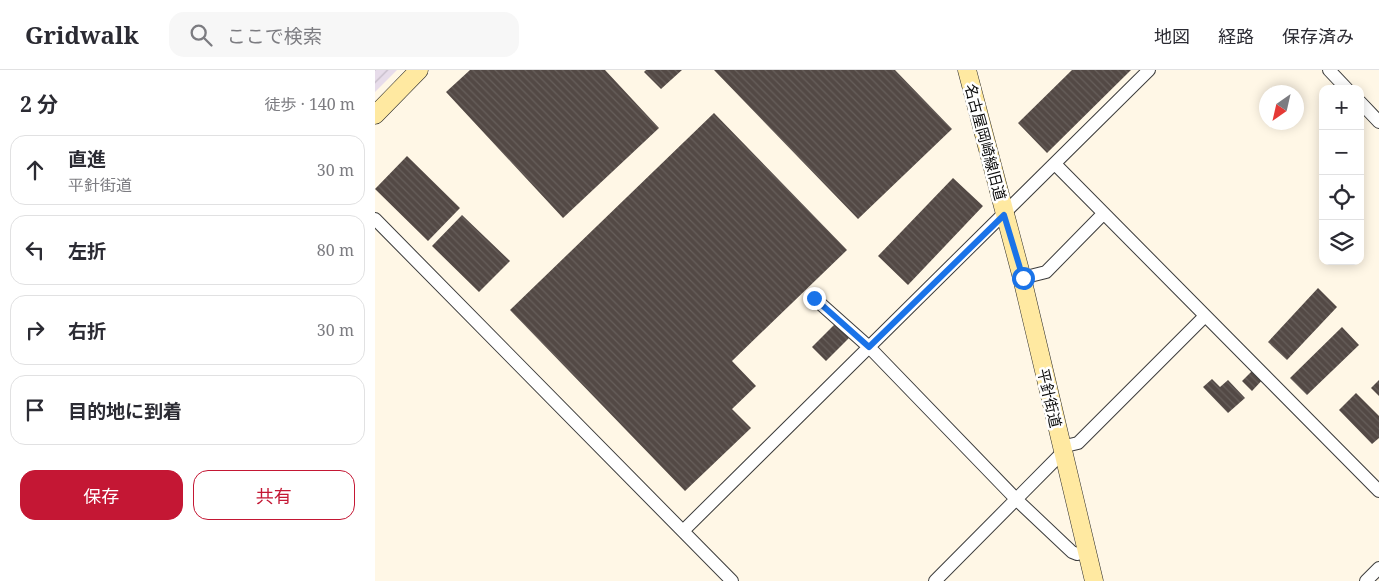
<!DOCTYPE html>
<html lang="ja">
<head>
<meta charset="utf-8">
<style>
	:root { --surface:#fff; --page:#f7f7f7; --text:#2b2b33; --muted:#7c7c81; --line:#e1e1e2; --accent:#c41734 }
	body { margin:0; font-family:"Noto Serif","Noto Sans JP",serif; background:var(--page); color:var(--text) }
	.controls { position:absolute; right:15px; top:15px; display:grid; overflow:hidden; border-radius:10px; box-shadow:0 2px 12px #0003 }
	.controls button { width:45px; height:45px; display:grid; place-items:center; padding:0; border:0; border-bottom:1px solid var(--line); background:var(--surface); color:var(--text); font:25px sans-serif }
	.compass { position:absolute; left:884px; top:15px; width:45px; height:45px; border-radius:50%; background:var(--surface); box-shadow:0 2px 12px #0003; rotate:214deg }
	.stop { position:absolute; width:15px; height:15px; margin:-11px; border:4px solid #1a73e8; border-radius:50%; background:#fff }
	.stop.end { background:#1a73e8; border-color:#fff; box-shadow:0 1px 5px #0008 }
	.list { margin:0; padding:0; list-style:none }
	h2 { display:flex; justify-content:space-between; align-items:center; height:65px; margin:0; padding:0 20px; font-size:21px }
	h2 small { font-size:16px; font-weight:400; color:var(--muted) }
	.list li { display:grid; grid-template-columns:32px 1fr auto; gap:15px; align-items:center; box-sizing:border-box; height:70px; margin:0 10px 10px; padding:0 10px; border:1px solid var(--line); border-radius:15px }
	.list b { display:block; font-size:19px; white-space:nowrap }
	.list p { margin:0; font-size:16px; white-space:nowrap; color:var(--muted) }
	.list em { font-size:16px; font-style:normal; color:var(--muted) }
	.actions { display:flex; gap:10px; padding:15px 20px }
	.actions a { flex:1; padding:11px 0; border:1px solid var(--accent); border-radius:15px; text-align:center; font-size:18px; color:var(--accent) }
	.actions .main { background:var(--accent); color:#fff }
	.icon { flex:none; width:28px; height:28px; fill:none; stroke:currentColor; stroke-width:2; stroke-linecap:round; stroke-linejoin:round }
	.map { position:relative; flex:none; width:1004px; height:511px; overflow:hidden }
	header { display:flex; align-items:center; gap:30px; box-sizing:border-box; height:70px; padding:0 25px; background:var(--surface); border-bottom:1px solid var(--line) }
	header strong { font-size:24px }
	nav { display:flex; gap:28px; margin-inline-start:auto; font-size:18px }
	.search { width:350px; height:45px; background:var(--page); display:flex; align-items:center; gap:12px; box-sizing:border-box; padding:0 18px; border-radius:15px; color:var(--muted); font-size:19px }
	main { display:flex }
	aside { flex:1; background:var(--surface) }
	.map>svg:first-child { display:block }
	.industrial { fill:url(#industrial-furrows) }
	.building { fill:url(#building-back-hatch) }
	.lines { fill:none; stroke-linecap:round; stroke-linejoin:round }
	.street-casing { stroke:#3c3c3c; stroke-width:14 }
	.secondary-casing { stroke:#2b2b2b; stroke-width:19 }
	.street { stroke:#fff; stroke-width:12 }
	.secondary { stroke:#ffe9a1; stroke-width:18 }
	.route { stroke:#1a73e8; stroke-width:6 }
	.labels { text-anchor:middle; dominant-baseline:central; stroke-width:5; stroke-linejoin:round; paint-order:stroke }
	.street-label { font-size:15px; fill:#090909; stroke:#fff }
</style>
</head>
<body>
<header>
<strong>Gridwalk</strong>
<div class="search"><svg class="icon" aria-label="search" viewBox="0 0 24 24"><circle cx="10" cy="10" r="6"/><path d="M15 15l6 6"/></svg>ここで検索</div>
<nav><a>地図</a><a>経路</a><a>保存済み</a></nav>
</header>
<main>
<aside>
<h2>2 分<small>徒歩 · 140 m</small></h2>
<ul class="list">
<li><svg class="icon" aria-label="ahead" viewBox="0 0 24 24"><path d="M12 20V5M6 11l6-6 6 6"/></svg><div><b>直進</b><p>平針街道</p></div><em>30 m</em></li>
<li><svg class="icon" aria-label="left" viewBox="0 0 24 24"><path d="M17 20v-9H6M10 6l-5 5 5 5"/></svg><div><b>左折</b></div><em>80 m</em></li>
<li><svg class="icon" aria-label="right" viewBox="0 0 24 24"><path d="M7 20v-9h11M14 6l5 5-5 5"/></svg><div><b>右折</b></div><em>30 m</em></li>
<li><svg class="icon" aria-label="arrive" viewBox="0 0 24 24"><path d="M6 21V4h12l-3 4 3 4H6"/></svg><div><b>目的地に到着</b></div></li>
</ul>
<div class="actions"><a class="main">保存</a><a>共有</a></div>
</aside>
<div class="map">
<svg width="1004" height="511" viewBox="0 0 1004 511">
	<defs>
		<pattern id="industrial-furrows" width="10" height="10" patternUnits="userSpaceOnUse" patternTransform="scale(1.25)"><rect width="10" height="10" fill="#e7dcea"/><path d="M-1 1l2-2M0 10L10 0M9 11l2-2" fill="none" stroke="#c5bbc7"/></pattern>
		<pattern id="building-back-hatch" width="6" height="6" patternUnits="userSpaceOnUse" patternTransform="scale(1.25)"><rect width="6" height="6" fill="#534945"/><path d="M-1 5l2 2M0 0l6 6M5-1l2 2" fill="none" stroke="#675f5b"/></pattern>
	</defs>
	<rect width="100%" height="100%" fill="#fff7e6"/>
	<!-- industrial -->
	<path class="industrial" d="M0 0H22L0 22Z"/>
	<!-- building -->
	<path class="building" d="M95 0H230L284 58 188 148 71 22Z
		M271 0H307L286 19 269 2Z
		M339 0H520L577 59 483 149Z
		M697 0H756L672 83 643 53Z
		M339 43 472 180 357 291 381 316 357 339 376 358 310 421 135 240Z
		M32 86 85 138 53 171 0 119Z
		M578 108 608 136 533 215 503 186Z
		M87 145 135 191 104 222 57 176Z
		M943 218 962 237 912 290 893 272Z
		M460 254 474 268 451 291 437 277Z
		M967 257 984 275 932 325 915 308Z
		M881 297 891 306 877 321 867 311Z
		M837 309 845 317 853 310 870 328 853 343 828 317Z
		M1004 310V326L996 318Z
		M981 323 1004 346V368L997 374 964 340Z"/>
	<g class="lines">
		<!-- street casing -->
		<g class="street-casing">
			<path id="street" d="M954 0 972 19
				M985 32 1004 52
				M680 94 1004 421
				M0 149 357 511
				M647 208 671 202 728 144
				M439 228 494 277 642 430 697 482 702 484 712 481
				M686 377 703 373 830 246
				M308 461 774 0
				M560 511 687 383
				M991 511 1004 498"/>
		</g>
		<!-- secondary casing -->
		<g class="secondary-casing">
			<path id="secondary" d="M592 0 647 208 719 511
				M0 45 44 0"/>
		</g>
		<!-- street -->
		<use href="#street" class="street"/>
		<!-- secondary -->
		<use href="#secondary" class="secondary"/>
	</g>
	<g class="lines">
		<!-- route -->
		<path class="route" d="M439 228 494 277 629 145 648 208"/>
	</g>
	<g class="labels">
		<!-- street labels -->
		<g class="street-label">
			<text transform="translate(611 72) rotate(75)">名古屋岡崎線旧道</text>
			<text transform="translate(675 328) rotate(77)">平針街道</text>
		</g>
	</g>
</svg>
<div class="controls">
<button>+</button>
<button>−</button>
<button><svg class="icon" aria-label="locate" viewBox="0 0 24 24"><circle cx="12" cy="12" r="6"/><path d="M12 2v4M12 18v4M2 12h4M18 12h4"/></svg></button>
<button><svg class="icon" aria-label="layers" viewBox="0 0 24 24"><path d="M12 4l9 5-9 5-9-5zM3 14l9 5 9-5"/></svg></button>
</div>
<svg class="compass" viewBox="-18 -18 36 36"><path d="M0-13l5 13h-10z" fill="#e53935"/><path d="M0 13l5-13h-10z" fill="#7c7c81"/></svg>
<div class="stop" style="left:648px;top:208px"></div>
<div class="stop end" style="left:439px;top:228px"></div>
</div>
</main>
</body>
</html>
